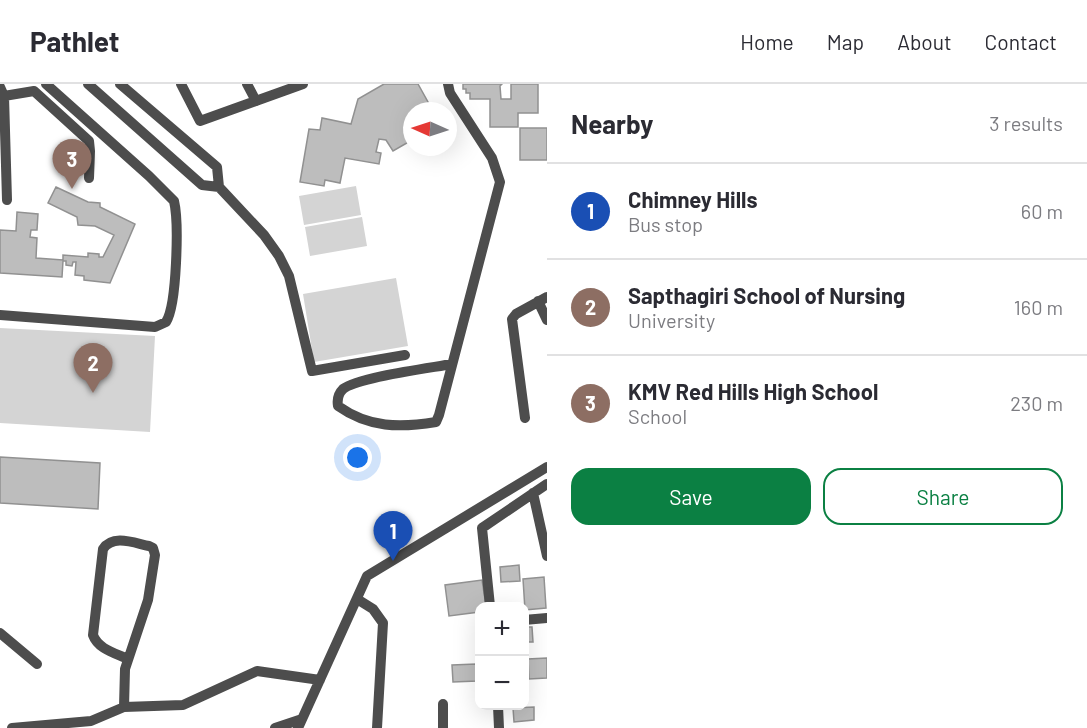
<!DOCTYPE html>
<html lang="en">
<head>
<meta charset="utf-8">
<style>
	:root { --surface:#fff; --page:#f2f2f3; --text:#2b2b33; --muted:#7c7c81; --line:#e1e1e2; --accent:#0b8043 }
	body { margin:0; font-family:Barlow,sans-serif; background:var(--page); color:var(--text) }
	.controls { position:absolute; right:18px; bottom:18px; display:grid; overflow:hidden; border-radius:12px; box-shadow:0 6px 24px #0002 }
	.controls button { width:54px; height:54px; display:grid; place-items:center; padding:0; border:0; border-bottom:2px solid var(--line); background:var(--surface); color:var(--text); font:30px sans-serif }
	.compass { position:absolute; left:403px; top:18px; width:54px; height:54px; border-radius:50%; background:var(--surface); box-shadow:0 6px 24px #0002; rotate:273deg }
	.you { position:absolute; left:358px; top:374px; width:21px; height:21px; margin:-15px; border:4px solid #fff; border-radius:50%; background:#1a73e8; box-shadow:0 0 0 9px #1a73e833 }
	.badge { display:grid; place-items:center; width:39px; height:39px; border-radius:50%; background:var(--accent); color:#fff; font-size:20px; font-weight:700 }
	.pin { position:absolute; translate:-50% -50px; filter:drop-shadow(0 2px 3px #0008) }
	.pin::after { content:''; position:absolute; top:32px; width:21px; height:18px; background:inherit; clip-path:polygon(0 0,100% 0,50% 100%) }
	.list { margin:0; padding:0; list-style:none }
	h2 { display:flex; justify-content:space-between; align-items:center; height:78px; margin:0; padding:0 24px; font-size:26px }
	h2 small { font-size:20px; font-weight:400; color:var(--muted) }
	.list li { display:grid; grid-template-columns:39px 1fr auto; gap:18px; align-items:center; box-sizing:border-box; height:96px; padding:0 24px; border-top:2px solid var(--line) }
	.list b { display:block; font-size:22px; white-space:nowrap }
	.list p { margin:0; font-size:20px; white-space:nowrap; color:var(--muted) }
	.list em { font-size:20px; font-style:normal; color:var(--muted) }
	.actions { display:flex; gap:12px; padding:18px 24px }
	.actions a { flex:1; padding:14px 0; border:2px solid var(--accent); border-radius:18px; text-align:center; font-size:21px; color:var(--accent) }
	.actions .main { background:var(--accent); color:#fff }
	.map { position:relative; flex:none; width:547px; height:644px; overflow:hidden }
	header { display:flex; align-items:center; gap:36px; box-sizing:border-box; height:84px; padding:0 30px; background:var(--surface); border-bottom:2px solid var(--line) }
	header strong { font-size:28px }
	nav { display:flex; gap:33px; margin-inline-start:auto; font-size:21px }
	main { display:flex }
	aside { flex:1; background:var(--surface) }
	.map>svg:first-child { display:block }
	.green { fill:#d4d4d4 }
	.building { fill:#bdbdbd; stroke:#919191; stroke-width:1.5 }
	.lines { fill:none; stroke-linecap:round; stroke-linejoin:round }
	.minor { stroke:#4d4d4d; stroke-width:10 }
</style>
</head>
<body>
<header>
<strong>Pathlet</strong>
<nav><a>Home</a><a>Map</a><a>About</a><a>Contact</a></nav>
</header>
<main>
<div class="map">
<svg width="547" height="644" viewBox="0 0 547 644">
	<rect width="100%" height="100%" fill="#fff"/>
	<!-- green -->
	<path class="green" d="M356 102 361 131 304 141 299 112Z
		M362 133 367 162 310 172 305 143Z
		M396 194 408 262 314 278 303 210Z
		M0 244 155 252 150 348 0 339Z"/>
	<!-- building -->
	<path class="building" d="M384 0H418L433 27H412V56L393 67 386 56 379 55 376 68 381 69 379 80 345 74 340 99 325 96 324 102 300 98 309 45 320 46 322 34 351 40 358 15Z
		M463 0H502L500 2 501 15H511V0H538V29H518V43H490V15H470V9H466V5H463Z
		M520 44H547V76H520Z
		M56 103 88 118 100 119V123L135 140 110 199 84 196V192L75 191 76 178H73L72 182 66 181V177H63L62 193 0 189V146L16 147 17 128 38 130 37 146H31L30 153 37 154 36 174 63 176V171L88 173V169L99 170V173H103L114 151 95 142 78 141 77 133 48 119Z
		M0 373 100 379 98 425 0 419Z
		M519 481 520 497 501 498 500 483Z
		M544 493 546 524 525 526 523 495Z
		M482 496 486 522H479V528L449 532 445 501Z
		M524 543H532L533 558H524Z
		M547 574V594L529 595 528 575Z
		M476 580 477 597 453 598 452 581Z
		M534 623V636L514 638 513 624Z"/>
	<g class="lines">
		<!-- minor -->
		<path class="minor" d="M88 0 202 101 219 103
			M120 0 217 83 219 103 264 151 279 172 289 192 312 287 405 271
			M181 0 200 37 303 0
			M247 0 256 17
			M448 0 450 9 492 74 500 98 439 331 436 338C400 344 369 344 338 322 337 316 338 310 343 305 358 293 430 284 452 280
			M0 3 4 12 34 7 89 57 90 67 89 94
			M4 12 7 116
			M538 217 547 236
			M0 231 155 243 166 238C177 221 179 138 174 117L149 92 46 0
			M525 334 512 235 516 230 547 213
			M533 409 547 472
			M357 515 373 525 383 539 377 644
			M490 522 482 444 547 400
			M524 536 547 534
			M0 549 37 580
			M443 620V644
			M498 622 499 644
			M124 623 125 585 148 516 155 471 153 464 149 462C134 459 113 450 103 465L93 551C98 565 115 569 128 575
			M12 644 91 637 124 623 183 621 257 587 320 596
			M275 644 302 635
			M298 644 367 492 547 383"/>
	</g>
</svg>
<div class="controls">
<button>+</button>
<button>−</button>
</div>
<svg class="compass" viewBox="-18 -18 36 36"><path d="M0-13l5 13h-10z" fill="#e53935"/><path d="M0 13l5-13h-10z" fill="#7c7c81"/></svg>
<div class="you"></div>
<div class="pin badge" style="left:393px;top:477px;background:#1a4fb4">1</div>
<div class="pin badge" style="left:93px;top:309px;background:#8d6e63">2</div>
<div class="pin badge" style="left:72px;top:105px;background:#8d6e63">3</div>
</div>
<aside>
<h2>Nearby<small>3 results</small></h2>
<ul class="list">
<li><span class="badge" style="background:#1a4fb4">1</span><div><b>Chimney Hills</b><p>Bus stop</p></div><em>60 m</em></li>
<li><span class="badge" style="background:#8d6e63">2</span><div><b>Sapthagiri School of Nursing</b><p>University</p></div><em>160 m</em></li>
<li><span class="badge" style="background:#8d6e63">3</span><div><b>KMV Red Hills High School</b><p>School</p></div><em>230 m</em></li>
</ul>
<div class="actions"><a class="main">Save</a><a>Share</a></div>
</aside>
</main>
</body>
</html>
